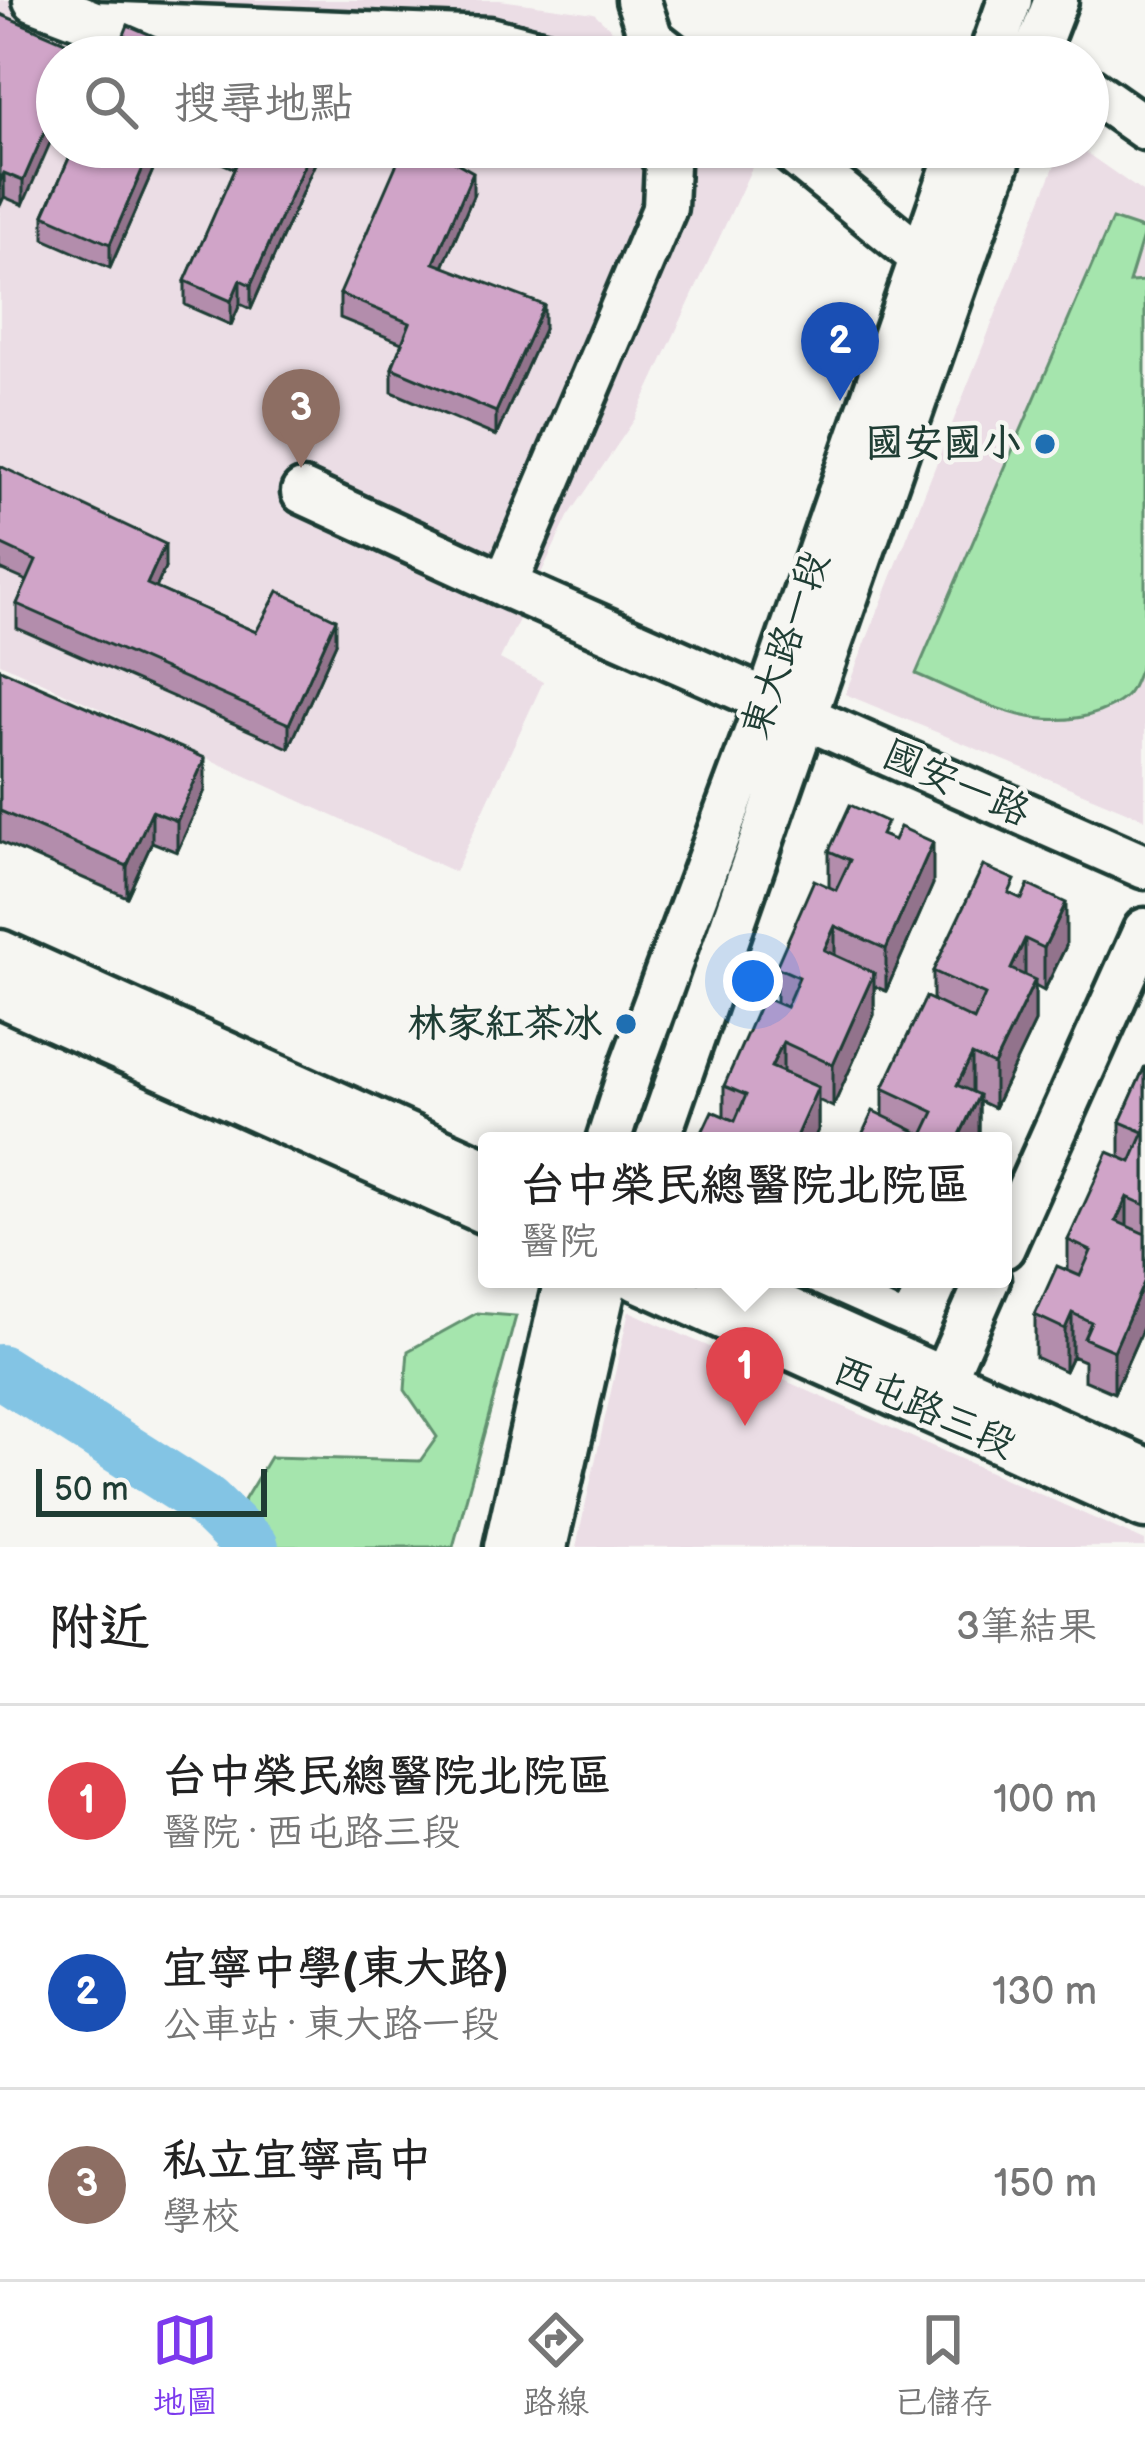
<!DOCTYPE html>
<html lang="zh-TW">
<head>
<meta charset="utf-8">
<style>
	:root { --surface:#fff; --page:#f6f6f6; --text:#222; --muted:#767676; --line:#e0e0e0; --accent:#7c3aed }
	body { margin:0; font-family:"Balsamiq Sans","LXGW WenKai TC",sans-serif; background:var(--page); color:var(--text) }
	.scale { position:absolute; left:36px; bottom:30px; width:231px; box-sizing:border-box; padding-left:12px; border:6px solid #1f3d34; border-top:0; font-size:33px; line-height:42px; white-space:nowrap; color:#1f3d34; -webkit-text-stroke:9px #f6f6f2; paint-order:stroke }
	.you { position:absolute; left:753px; top:981px; width:42px; height:42px; margin:-30px; border:9px solid #fff; border-radius:50%; background:#1a73e8; box-shadow:0 0 0 18px #1a73e833 }
	.badge { display:grid; place-items:center; width:78px; height:78px; border-radius:50%; background:var(--accent); color:#fff; font-size:39px; font-weight:700 }
	.pin { position:absolute; translate:-50% -99px; filter:drop-shadow(0 3px 6px #0008) }
	.pin::after { content:''; position:absolute; top:63px; width:42px; height:36px; background:inherit; clip-path:polygon(0 0,100% 0,50% 100%) }
	.popup { position:absolute; left:478px; top:1132px; width:534px; height:156px; box-sizing:border-box; display:grid; place-content:center; border-radius:12px; background:var(--surface); filter:drop-shadow(0 3px 9px #0005); font-size:39px; white-space:nowrap; color:var(--muted) }
	.popup b { font-size:45px; color:var(--text) }
	.popup::after { content:''; position:absolute; left:50%; top:100%; margin-left:-24px; border:24px solid transparent; border-top-color:var(--surface) }
	.list { margin:0; padding:0; list-style:none }
	h2 { display:flex; justify-content:space-between; align-items:center; height:156px; margin:0; padding:0 48px; font-size:51px }
	h2 small { font-size:39px; font-weight:400; color:var(--muted) }
	.list li { display:grid; grid-template-columns:78px 1fr auto; gap:36px; align-items:center; box-sizing:border-box; height:192px; padding:0 48px; border-top:3px solid var(--line) }
	.list b { display:block; font-size:45px; white-space:nowrap }
	.list p { margin:0; font-size:39px; white-space:nowrap; color:var(--muted) }
	.list em { font-size:39px; font-style:normal; color:var(--muted) }
	.icon { flex:none; width:66px; height:66px; fill:none; stroke:currentColor; stroke-width:2; stroke-linecap:round; stroke-linejoin:round }
	.map { position:relative; flex:none; width:1145px; height:1547px; overflow:hidden }
	.search { position:absolute; background:var(--surface); box-shadow:0 3px 9px #0004; left:36px; right:36px; top:36px; height:132px; display:flex; align-items:center; gap:30px; box-sizing:border-box; padding:0 42px; border-radius:66px; color:var(--muted); font-size:45px }
	.sheet { height:732px; background:var(--surface) }
	nav { display:flex; justify-content:space-around; align-items:center; box-sizing:border-box; height:168px; border-top:3px solid var(--line); background:var(--surface); font-size:33px; color:var(--muted) }
	nav a { display:grid; justify-items:center; gap:6px }
	nav .on { color:var(--accent) }
	.map>svg:first-child { display:block }
	.built { fill:#ebdde5 }
	.green { fill:#a5e5ad; stroke:#629170; stroke-width:3 }
	.lines { fill:none; stroke-linecap:round; stroke-linejoin:round }
	.river { stroke:#83c4e4; stroke-width:54 }
	.minor-casing { stroke:#1f3d34; stroke-width:51 }
	.minor { stroke:#f6f6f2; stroke-width:42 }
	.wall { fill:#b38dac; stroke:#1f3d34; stroke-width:3 }
	.shaded-wall { fill:#92738c; stroke:#1f3d34; stroke-width:3 }
	.building { fill:#d0a4c8; stroke:#1f3d34; stroke-width:3 }
	.poi-dot { fill:#1f6fb2; stroke:#f6f6f2; stroke-width:4.5 }
	.labels { text-anchor:middle; dominant-baseline:central; stroke-width:9; stroke-linejoin:round; paint-order:stroke }
	.poi-label { font-size:39px; font-weight:bold; fill:#1f3d34; stroke:#f6f6f2; text-anchor:end }
	.street-label { font-size:39px; fill:#1f3d34; stroke:#f6f6f2 }
</style>
</head>
<body>
<div class="map">
<svg width="1145" height="1547" viewBox="0 0 1145 1547">
	<rect width="100%" height="100%" fill="#f6f6f2"/>
	<filter id="ink" filterUnits="userSpaceOnUse"><feTurbulence type="fractalNoise" baseFrequency=".00833" numOctaves="2"/><feDisplacementMap in="SourceGraphic" scale="24" xChannelSelector="R" yChannelSelector="G"/><feConvolveMatrix kernelMatrix="1 2 1 2 8 2 1 2 1" color-interpolation-filters="sRGB"/></filter>
	<g filter="url(#ink)">
		<!-- built -->
		<path class="built" d="M0 0H500L594 13 640 57H57V147H738L756 159 635 419 568 517 500 659 543 682 455 872 0 663Z
			M1062 147H1078L1145 194V819L845 694Z
			M629 1311 1145 1541V1547H576Z"/>
		<!-- green -->
		<path class="green" d="M1112 219 1145 230 1129 282 1145 281V656C1140 667 1136 681 1130 691 1124 701 1109 708 1099 712 1036 736 973 698 916 674Z
			M477 1313 516 1316 453 1547H216L270 1457 420 1461 437 1437 405 1390 408 1351Z"/>
		<g class="lines">
			<!-- river -->
			<path class="river" d="M0 1371 206 1502 252 1547"/>
			<!-- minor casing -->
			<g class="minor-casing">
				<path id="minor" d="M35 0 95 23 489 39 559 57
					M638 0 651 39 674 57
					M990 57 1010 0
					M1034 57 1056 0
					M1088 88 1145 128
					M658 147 667 165 665 207 505 585 1145 867
					M786 147 922 258
					M303 492 505 585
					M0 952 487 1171
					M0 995 487 1213
					M608 1141 631 1069 767 703 960 147
					M657 1141 1003 147
					M1003 1247 1145 930
					M637 1279 1145 1507
					M720 1279 1145 1469
					M944 1379 988 1279
					M506 1547 566 1279
					M545 1547 606 1279"/>
			</g>
			<!-- minor -->
			<use href="#minor" class="minor"/>
		</g>
		<!-- wall -->
		<path class="wall" d="M0 14 57 57 23 205 4 197Z
			M74 147H163L110 268 44 239V215Z
			M185 147H322L251 309 240 304 231 325 185 305V281L235 169Z
			M473 196 443 267 544 329 496 436 392 392V368L402 343 340 318V294Z
			M0 466 165 568 156 588 256 632 336 643 289 748 17 628V604L27 581 0 569Z
			M0 669 205 790 177 852 152 842 127 897 0 842Z
			M887 837 933 884 886 991 874 986V1015L833 1107 818 1100V1130L698 1141 724 1116V1086L776 1003V967L829 887V851Z
			M1015 896 1066 946 1044 991 1035 986V1022L994 1108 979 1101V1137L859 1141 883 1116V1088L933 1000V971Z
			M1145 1066V1323L1114 1393 1084 1380V1361L1072 1356 1065 1371 1035 1357V1315L1068 1271V1240L1120 1158V1122Z
			M867 1279H908L898 1299 867 1284Z"/>
		<!-- shaded-wall -->
		<path class="shaded-wall" d="M57 103V127L23 205V181Z
			M152 147H163L110 268V244Z
			M312 147H322L251 309V285Z
			M473 172V196L434 288V263Z
			M4 173V197L0 206V182Z
			M240 280V304L231 325V301Z
			M544 305V329L496 436V412Z
			M165 544V568L147 608V584Z
			M336 619V643L289 748V724Z
			M205 758V790L177 852V821Z
			M152 811V842L127 897V866Z
			M933 842V884L886 991V949Z
			M1066 903V946L1044 991V948Z
			M835 926V969L824 950Z
			M1025 939V982L1011 969Z
			M874 973V1015L833 1107V1065Z
			M1035 980V1022L994 1108V1065Z
			M783 1042V1085L771 1067Z
			M972 1055V1097L957 1085Z
			M818 1087V1130L813 1141H794Z
			M979 1095V1137L978 1141H957Z
			M1127 1197V1240L1116 1221Z
			M898 1279H908L898 1299Z
			M1145 1280V1323L1114 1393V1351Z
			M1072 1313V1356L1065 1371V1329Z"/>
		<!-- building -->
		<path class="building" d="M0 14 100 57H57V103L23 181 4 173 0 182Z
			M128 25 202 57H115Z
			M74 147H152L110 244 44 215Z
			M240 147H312L251 285 240 280 231 301 185 281 243 149Z
			M404 147H429L473 172 434 263 544 305 496 412 392 368 410 323 340 294Z
			M0 466 165 544 147 584 256 632 278 591 336 619 289 724 17 604 36 561 0 544Z
			M0 669 205 758 177 821 152 811 127 866 0 811Z
			M850 805 887 822 881 835 894 840 900 827 933 842 886 949 835 926 824 950 874 973 833 1065 783 1042 771 1067 818 1087 794 1141H698L712 1111 735 1121 746 1095 724 1086 763 997 786 1007 799 977 776 967 814 880 836 890 850 860 829 851Z
			M983 866 1015 880 1009 893 1022 899 1028 885 1066 903 1044 948 1025 939 1011 969 1035 980 994 1065 972 1055 957 1085 979 1095 957 1141H859L873 1111 923 1135 934 1112 883 1088 926 997 974 1020 985 995 933 971Z
			M1145 1066V1205L1127 1197 1116 1221 1145 1234V1280L1114 1351 1084 1338 1091 1322 1072 1313 1065 1329 1035 1315 1057 1266 1080 1276 1091 1251 1068 1240 1108 1152 1131 1162 1144 1132 1120 1122Z"/>
	</g>
	<!-- markers -->
	<g class="poi-dot">
		<circle cx="1045" cy="444" r="12"/>
		<circle cx="626" cy="1024" r="12"/>
	</g>
	<g class="labels">
		<!-- poi labels -->
		<g class="poi-label">
			<text x="1021" y="444">國安國小</text>
			<text x="602" y="1024">林家紅茶冰</text>
		</g>
		<!-- street labels -->
		<g class="street-label">
			<text transform="translate(786 645) rotate(-71)">東大路一段</text>
			<text transform="translate(956 784) rotate(24)">國安一路</text>
			<text transform="translate(924 1408) rotate(24)">西屯路三段</text>
		</g>
	</g>
</svg>
<div class="scale">50 m</div>
<div class="you"></div>
<div class="pin badge" style="left:745px;top:1426px;background:#e0444e">1</div>
<div class="popup"><b>台中榮民總醫院北院區</b>醫院</div>
<div class="pin badge" style="left:840px;top:401px;background:#1a4fb4">2</div>
<div class="pin badge" style="left:301px;top:468px;background:#8d6e63">3</div>
<div class="search"><svg class="icon" aria-label="search" viewBox="0 0 24 24"><circle cx="10" cy="10" r="6"/><path d="M15 15l6 6"/></svg>搜尋地點</div>
</div>
<section class="sheet">
<h2>附近<small>3筆結果</small></h2>
<ul class="list">
<li><span class="badge" style="background:#e0444e">1</span><div><b>台中榮民總醫院北院區</b><p>醫院 · 西屯路三段</p></div><em>100 m</em></li>
<li><span class="badge" style="background:#1a4fb4">2</span><div><b>宜寧中學(東大路)</b><p>公車站 · 東大路一段</p></div><em>130 m</em></li>
<li><span class="badge" style="background:#8d6e63">3</span><div><b>私立宜寧高中</b><p>學校</p></div><em>150 m</em></li>
</ul>
</section>
<nav>
<a class="on"><svg class="icon" aria-label="map" viewBox="0 0 24 24"><path d="M3 6l6-2 6 2 6-2v14l-6 2-6-2-6 2zM9 4v14M15 6v14"/></svg>地圖</a>
<a><svg class="icon" aria-label="directions" viewBox="0 0 24 24"><path d="M12 3l9 9-9 9-9-9zM9 14v-3h6M13 9l2 2-2 2"/></svg>路線</a>
<a><svg class="icon" aria-label="saved" viewBox="0 0 24 24"><path d="M7 4h10v16l-5-4-5 4z"/></svg>已儲存</a>
</nav>
</body>
</html>
